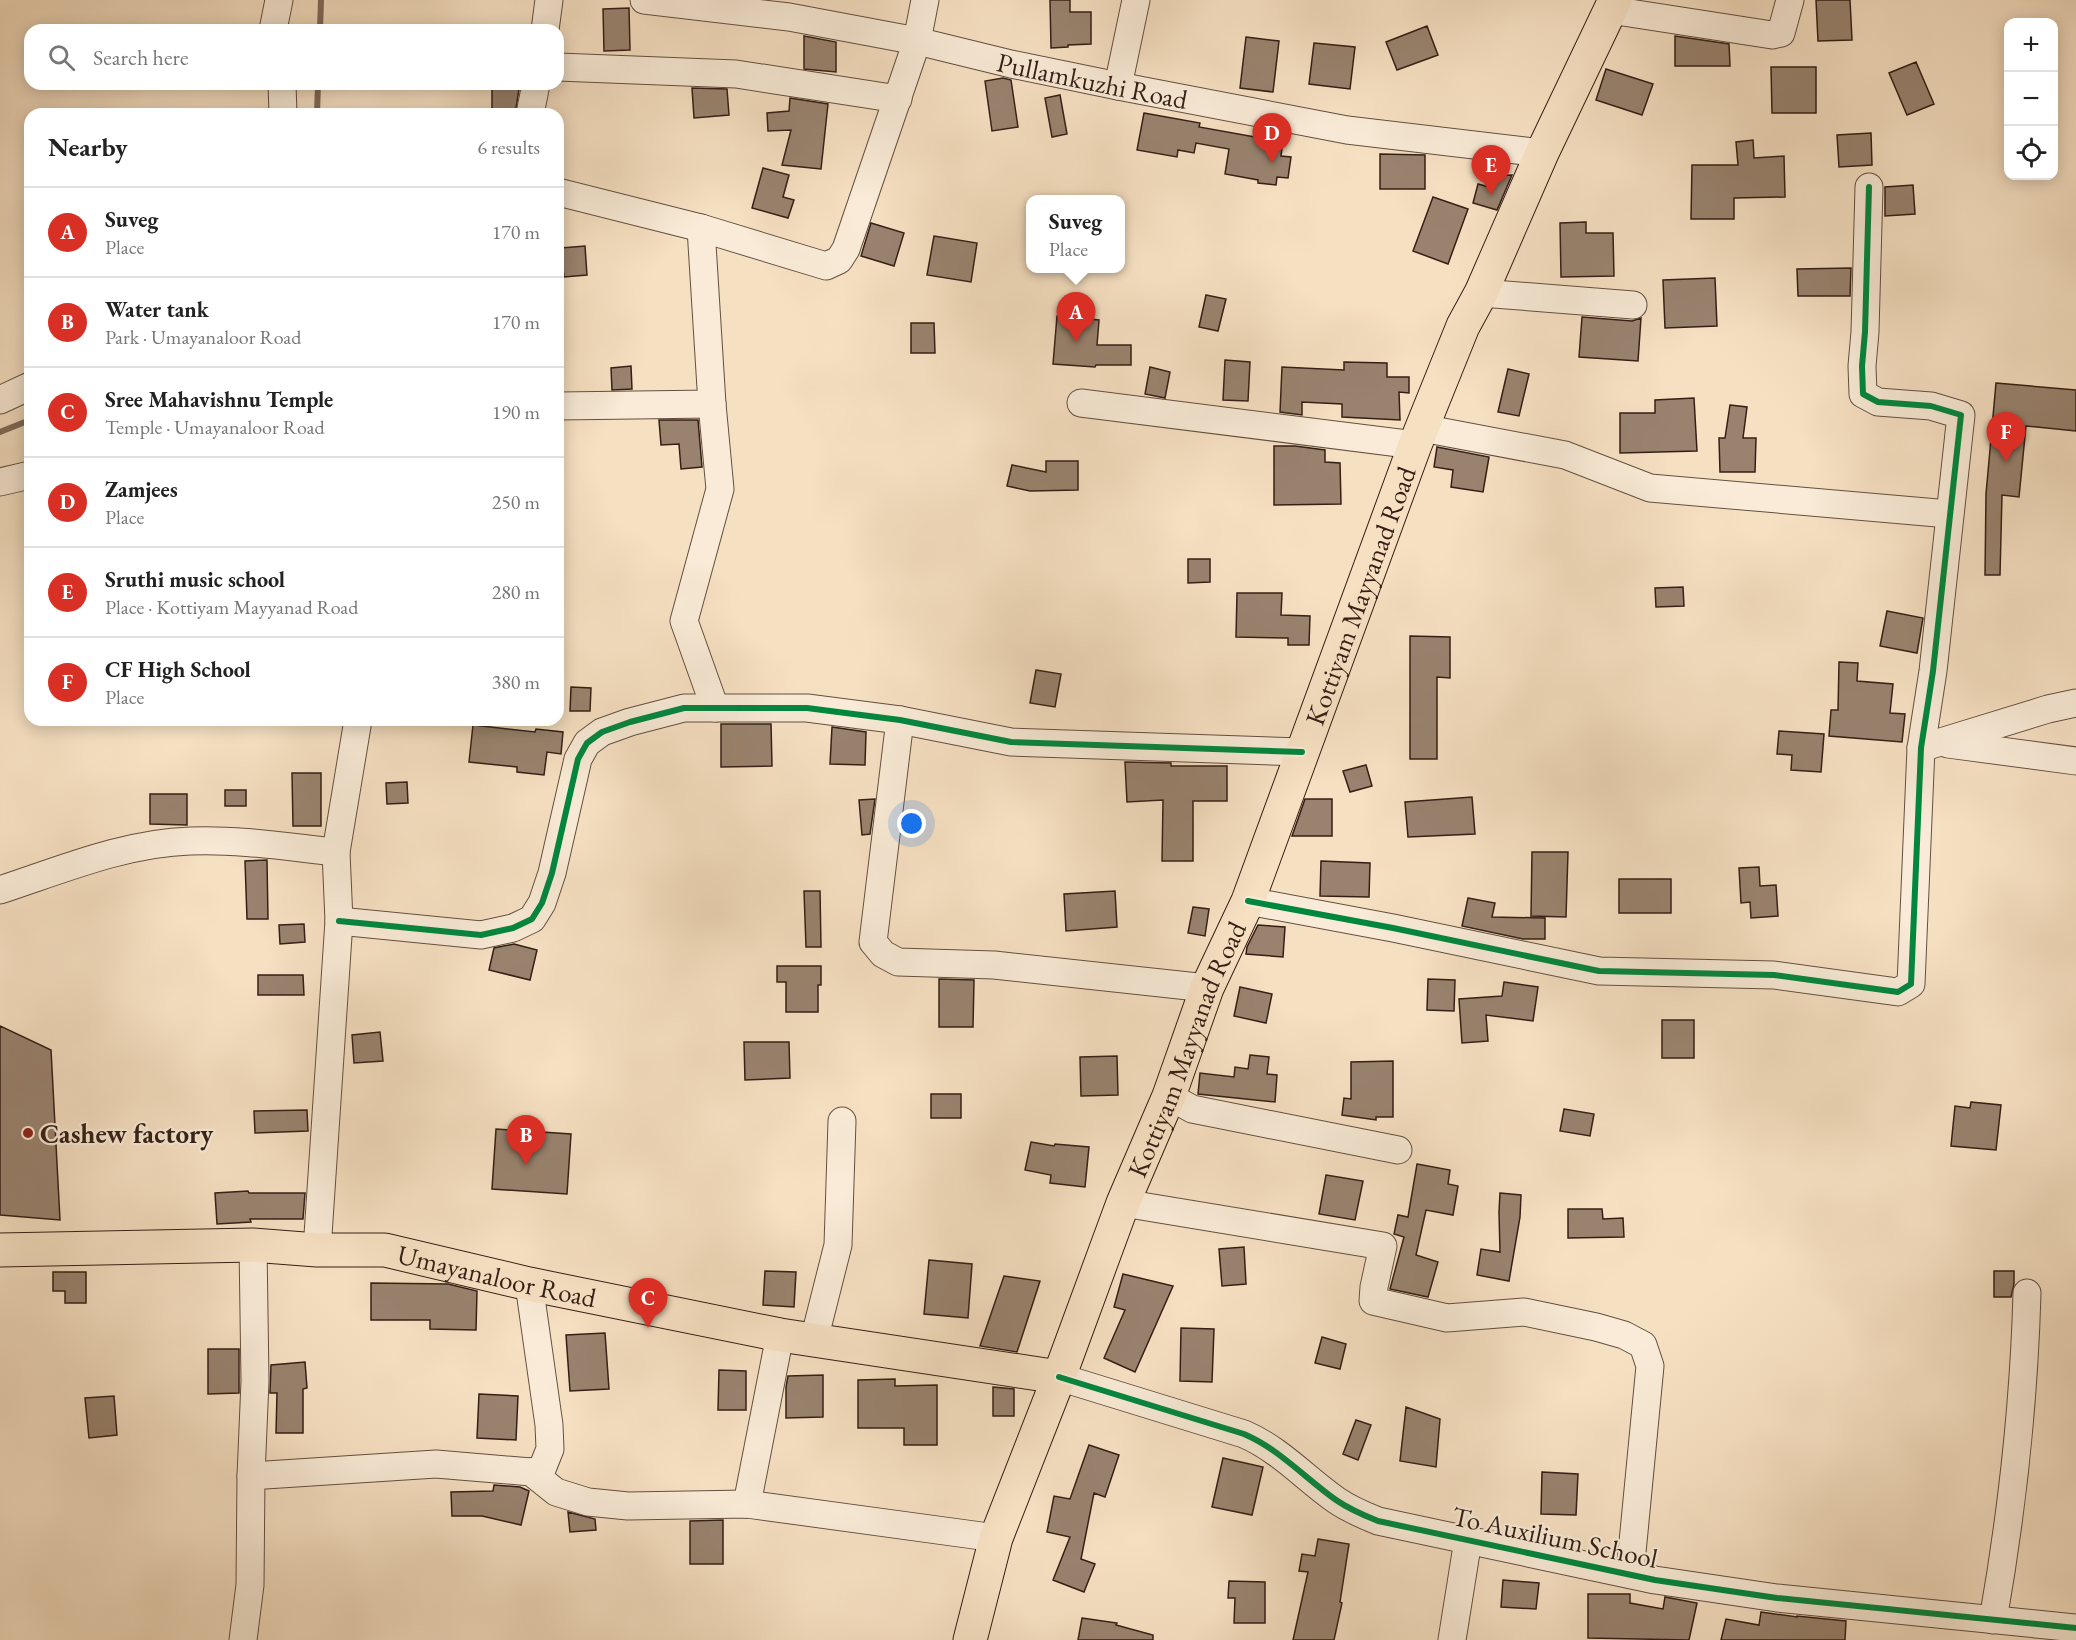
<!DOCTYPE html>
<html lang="en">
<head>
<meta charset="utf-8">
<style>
	:root { --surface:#fff; --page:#f2f2f2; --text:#222; --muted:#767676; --line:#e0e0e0; --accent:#d93025 }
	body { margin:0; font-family:"EB Garamond",serif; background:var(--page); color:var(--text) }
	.controls { position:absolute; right:18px; top:18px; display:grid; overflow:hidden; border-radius:12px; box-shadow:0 3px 15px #0003 }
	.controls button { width:54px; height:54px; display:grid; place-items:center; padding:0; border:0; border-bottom:2px solid var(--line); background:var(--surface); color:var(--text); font:30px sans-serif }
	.you { position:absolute; left:912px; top:824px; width:21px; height:21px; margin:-15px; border:4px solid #fff; border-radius:50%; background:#1a73e8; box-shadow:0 0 0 9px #1a73e833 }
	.badge { display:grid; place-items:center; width:39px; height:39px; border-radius:50%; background:var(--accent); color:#fff; font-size:20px; font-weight:700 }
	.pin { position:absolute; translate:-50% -50px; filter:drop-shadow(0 2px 3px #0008) }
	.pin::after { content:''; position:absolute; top:32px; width:21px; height:18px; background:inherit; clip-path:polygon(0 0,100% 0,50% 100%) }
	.popup { position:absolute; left:1026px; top:195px; width:99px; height:78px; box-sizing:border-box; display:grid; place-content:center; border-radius:12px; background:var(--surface); filter:drop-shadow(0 2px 4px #0005); font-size:20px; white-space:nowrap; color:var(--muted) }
	.popup b { font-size:22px; color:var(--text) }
	.popup::after { content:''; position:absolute; left:50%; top:100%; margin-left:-12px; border:12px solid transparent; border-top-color:var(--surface) }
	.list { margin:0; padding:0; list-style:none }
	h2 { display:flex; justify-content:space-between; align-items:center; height:78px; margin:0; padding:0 24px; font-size:26px }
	h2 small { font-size:20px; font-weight:400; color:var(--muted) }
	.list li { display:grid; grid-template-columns:39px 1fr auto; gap:18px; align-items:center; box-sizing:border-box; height:90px; padding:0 24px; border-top:2px solid var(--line) }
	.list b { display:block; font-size:22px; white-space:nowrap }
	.list p { margin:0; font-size:20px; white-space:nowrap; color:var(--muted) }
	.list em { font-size:20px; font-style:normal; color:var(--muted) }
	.icon { flex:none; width:33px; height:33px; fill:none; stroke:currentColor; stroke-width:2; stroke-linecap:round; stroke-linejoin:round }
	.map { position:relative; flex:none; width:2076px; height:1640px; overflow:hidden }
	.search { position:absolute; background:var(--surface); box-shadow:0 3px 15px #0003; left:24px; top:24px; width:540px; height:66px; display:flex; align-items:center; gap:15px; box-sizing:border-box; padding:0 21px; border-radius:18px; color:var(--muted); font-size:22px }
	.panel { position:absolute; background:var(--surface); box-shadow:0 3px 15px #0003; left:24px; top:108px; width:540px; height:618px; border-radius:18px }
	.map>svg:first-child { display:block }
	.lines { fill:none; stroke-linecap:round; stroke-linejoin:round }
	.stream { stroke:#816b5a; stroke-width:6 }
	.building { fill:#99836f; stroke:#341f16; stroke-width:1.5 }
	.minor-casing { stroke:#644f41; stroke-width:29 }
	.major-casing { stroke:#341f16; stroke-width:35 }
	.minor { stroke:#f9ebd7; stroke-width:27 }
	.major { stroke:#f6e0c2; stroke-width:33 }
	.cycleway-casing { stroke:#f9ebd7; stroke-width:10 }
	.cycleway { stroke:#00873e; stroke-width:6 }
	.poi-dot { fill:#8f2418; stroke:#f9ebd7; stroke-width:2 }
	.labels { text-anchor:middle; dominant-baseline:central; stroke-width:4.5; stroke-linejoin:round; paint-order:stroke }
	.street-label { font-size:27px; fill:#341f16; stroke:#f9ebd7 }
	.poi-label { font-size:27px; font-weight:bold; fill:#341f16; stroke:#f9ebd7; text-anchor:start }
</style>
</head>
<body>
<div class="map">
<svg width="2076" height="1640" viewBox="0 0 2076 1640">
	<rect width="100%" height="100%" fill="#f6e0c2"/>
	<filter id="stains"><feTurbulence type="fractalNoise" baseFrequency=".00333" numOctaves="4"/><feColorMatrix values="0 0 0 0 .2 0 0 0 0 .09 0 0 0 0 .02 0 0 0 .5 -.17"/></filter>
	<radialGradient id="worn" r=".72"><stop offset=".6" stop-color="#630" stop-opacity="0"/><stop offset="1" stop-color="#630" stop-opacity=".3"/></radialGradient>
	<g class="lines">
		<!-- stream -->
		<path class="stream" d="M320 30 321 0
			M317 114 318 84
			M0 432 30 420"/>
	</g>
	<!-- building -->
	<path class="building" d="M1050 0H1070V12H1091V44L1068 45V47L1051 48Z
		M1816 0H1850L1852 40 1818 41Z
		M629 8 630 50 604 51 603 9Z
		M1427 26 1438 55 1397 70 1386 42Z
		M804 36 836 42V72L804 69Z
		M1675 36 1729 44 1730 66H1675Z
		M1246 37 1279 41 1273 92 1240 88Z
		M1314 43 1355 47 1350 89 1309 84Z
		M1916 62 1934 104 1907 115 1889 73Z
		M1771 67H1816V113H1772Z
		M1606 69 1653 84 1642 115 1596 100Z
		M1003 78 1011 80 1018 127 992 131 985 81Z
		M692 88 727 89 729 115 694 118Z
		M492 89H519L515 114H492Z
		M1060 95 1067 134 1052 137 1045 98Z
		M790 98 828 104 821 169 782 165 791 130 768 131 767 113 789 111Z
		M1144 113 1200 123 1199 127 1255 137 1282 148 1281 156 1291 157 1288 178 1277 177 1276 185 1258 183V180L1225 174 1229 149 1196 143 1194 153 1178 150 1177 157 1137 150Z
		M1871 133 1872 165 1839 167 1837 135Z
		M1753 140 1754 158 1784 156 1785 197 1734 198V219H1691L1692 165H1738L1736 142Z
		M1380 154 1425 155V189H1380Z
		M763 168 789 175 783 197 794 200 788 218 752 208Z
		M1512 175 1497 210 1473 203 1478 184 1489 187 1492 176Z
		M1913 185 1915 214 1885 216V187Z
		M1433 197 1468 209 1448 264 1413 251Z
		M1586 222V233H1613L1614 276 1561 277 1560 223Z
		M871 223 904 233 894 266 861 256Z
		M934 236 977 243 971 282 927 275Z
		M585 246 587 275 564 277 561 248Z
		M1851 268 1850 296H1798L1797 269Z
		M1715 278 1717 326 1665 328 1663 280Z
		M1206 295 1226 299 1218 331 1199 327Z
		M1057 316 1099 320 1097 345H1131V365H1096L1095 367 1053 364Z
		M1582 317 1632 321 1641 318 1638 361 1579 357Z
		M911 323H934L935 353H911Z
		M1225 360 1250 362 1248 401 1223 400Z
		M1344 362 1387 363V377H1409V393L1399 392 1400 420 1342 417V404L1302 402V415L1280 412 1282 367 1344 370Z
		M631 366 632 389 612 390 611 368Z
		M1150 367 1170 372 1165 398 1145 394Z
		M1508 369 1529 374 1519 416 1498 412Z
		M1996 383 2076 390V431L2026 426 2019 497 2002 495 2000 575H1985L1986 494Z
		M1694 398 1697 451 1620 453V413H1655V400Z
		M1730 405 1747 407 1743 438H1756L1755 472H1720L1719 438H1725Z
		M659 420H698L702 467 681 469 679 444 661 445Z
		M1274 446H1295L1325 450V462L1340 463 1341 504 1274 505Z
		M1437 447 1489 457 1483 492 1451 487 1453 470 1434 467Z
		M1046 461H1078V490L1030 491 1007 486 1012 465 1046 472Z
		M1188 559H1210V582L1188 583Z
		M1683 587 1684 606 1656 607 1655 588Z
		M1237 593H1282L1281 615 1310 616 1309 645H1288V638L1236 637Z
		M1887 611 1923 618 1917 653 1880 646Z
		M1410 636 1450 637V678L1437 677V759H1410Z
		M1839 662 1858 663 1857 681 1893 684 1890 713 1905 714 1902 742 1829 736 1831 710H1838Z
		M1036 670 1061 674 1055 707 1030 703Z
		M571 687 591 688 590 711H570Z
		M721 724H771L772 766 721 767Z
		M473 725 535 732 536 729 563 732 561 754 547 752 544 775 517 772V767L469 762Z
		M832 727 866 732 865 765 830 764Z
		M1779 731 1824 734 1821 772 1791 770 1792 755 1777 754Z
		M1125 762 1171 763V766H1227V801H1193V861H1162L1163 800 1127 802Z
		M1366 765 1372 786 1350 792 1343 771Z
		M292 773H321V826H293Z
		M407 782 408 803 387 804 386 783Z
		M225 790H246V806H225Z
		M150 794H187V825L150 824Z
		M1472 797 1475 834 1408 837 1405 802Z
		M875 799 870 834 862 835 859 800Z
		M1305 799H1332V836H1292Z
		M1532 852H1568L1566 917 1531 916Z
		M267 860 268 919H247L245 861Z
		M1321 861 1370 863 1369 897 1320 896Z
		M1759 867 1760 886 1776 885 1778 916 1751 918 1750 902 1741 903 1739 868Z
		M1619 879H1671V913H1619Z
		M804 891H820L821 947H806Z
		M1115 891 1117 927 1066 931 1064 894Z
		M1468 898 1495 903 1492 917 1545 918V939H1523L1462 926Z
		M1193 907 1209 909 1205 936 1188 933Z
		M304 924 305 942 280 944 279 925Z
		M1258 925 1285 927 1283 957 1246 954 1247 947Z
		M514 944 537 950 530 980 489 970 494 948Z
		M777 966H821V985H818V1012H786V982H777Z
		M258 975H303L304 995H258Z
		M939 979 974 980 973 1027H939Z
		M1428 979 1455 980 1454 1011 1427 1010Z
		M1504 982 1538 987 1533 1021 1486 1015 1488 1041 1462 1043 1459 999 1502 996Z
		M1240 987 1272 994 1266 1023 1234 1016Z
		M1662 1020H1694V1058H1662Z
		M0 1026 51 1050 60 1220 0 1215Z
		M380 1032 383 1061 354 1063 352 1035Z
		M744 1042H789L790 1078 745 1080Z
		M1250 1055 1269 1057 1267 1074 1277 1075 1275 1102 1198 1094 1200 1073 1234 1077 1235 1067 1248 1069Z
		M1117 1056 1118 1095 1081 1096 1080 1057Z
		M1393 1061V1117H1376V1120L1342 1115 1344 1098 1351 1099V1062Z
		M931 1094H961V1118H931Z
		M1971 1102 2001 1105 1996 1150 1951 1146 1955 1106 1970 1108Z
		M1564 1109 1594 1114 1590 1136 1560 1131Z
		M307 1110 308 1131 255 1133 254 1111Z
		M496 1129 571 1134 567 1194 492 1189Z
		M1031 1142 1054 1146 1055 1144 1089 1147 1085 1187 1050 1183 1051 1175 1025 1170Z
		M1417 1164 1450 1170 1448 1184 1458 1186 1453 1215 1426 1210 1416 1255 1438 1262 1428 1297 1390 1289 1404 1237 1394 1234 1398 1215 1408 1217Z
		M1326 1175 1363 1181 1355 1220 1319 1214Z
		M248 1191 249 1193H305L303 1219H250L251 1222 217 1224 215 1193Z
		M1500 1193 1521 1195 1520 1217 1509 1281 1477 1275 1481 1249 1500 1252 1499 1212Z
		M1568 1209H1602L1603 1219 1623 1218 1624 1237 1568 1238Z
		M1244 1247 1246 1284 1222 1286 1219 1249Z
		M929 1260 972 1264 968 1318 924 1314Z
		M765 1271 796 1272 794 1307 763 1305Z
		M1994 1271H2014V1284L2011 1297H1994Z
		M53 1272H86V1303H65V1291H53Z
		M1123 1274 1173 1286 1135 1372 1104 1358 1125 1310 1114 1307Z
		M1004 1276 1040 1281 1017 1352 980 1346Z
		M371 1283 448 1284 477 1291 476 1330 430 1329V1320H371Z
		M1181 1328 1214 1329 1212 1382 1180 1381Z
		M605 1333 609 1389 570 1391 566 1335Z
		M1322 1337 1346 1344 1340 1369 1315 1363Z
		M208 1349H239V1393L208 1394Z
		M305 1362 307 1388 303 1389V1433H276L277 1393H270L271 1365Z
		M719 1370 746 1371V1410H718Z
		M823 1375V1417L786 1418V1387L788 1376Z
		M895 1379V1386L937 1385V1445H904V1428H858V1380Z
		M993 1387 1014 1389V1416H993Z
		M479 1394 518 1396 516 1440 477 1438Z
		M114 1396 117 1435 89 1438 85 1398Z
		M1406 1407 1440 1419 1436 1467 1400 1461Z
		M1356 1420 1371 1425 1358 1460 1343 1454Z
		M1089 1445 1119 1455 1105 1497 1094 1493 1081 1559 1095 1564 1084 1592 1053 1580 1070 1537 1047 1532 1054 1496 1070 1499Z
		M1223 1458 1263 1467 1252 1515 1212 1507Z
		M1542 1472 1578 1474 1576 1515 1541 1514Z
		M494 1485 520 1487 529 1491 521 1525 482 1516H452L451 1492 493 1491Z
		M568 1512 595 1519 596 1530 570 1532Z
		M723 1520V1564H690V1521Z
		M1318 1539 1349 1544 1340 1602 1342 1603 1334 1640H1293L1308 1572 1299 1571 1302 1554 1315 1556Z
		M1503 1580 1539 1583 1536 1609 1501 1607Z
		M1229 1581 1265 1582V1623H1234L1235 1598H1228Z
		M1588 1594H1630V1603L1663 1609 1665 1597 1697 1603 1689 1640 1588 1638Z
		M1761 1612 1797 1617V1616L1846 1621 1845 1640H1721L1726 1619 1759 1625Z
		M1082 1618 1117 1623 1116 1625 1153 1635V1640H1078Z"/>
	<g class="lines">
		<!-- minor casing -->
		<g class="minor-casing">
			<g id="minor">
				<path id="s1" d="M644 0 789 17 917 41 1011 64 1118 86 1347 130 1542 153"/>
				<path d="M1610 10 1772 35 1781 33 1790 0"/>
				<path d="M273 30 279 0"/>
				<path d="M545 30 549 0"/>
				<path d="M558 67 736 74 898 99"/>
				<path d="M282 84 283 114"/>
				<path d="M1118 86 1136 0"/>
				<path d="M530 114 536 84"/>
				<path d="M558 192 701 228 826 266 839 260 846 249 917 41 925 0"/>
				<path d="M1481 293 1633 305"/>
				<path d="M0 400 30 386"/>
				<path d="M1081 403 1415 445"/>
				<path d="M712 404 720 489 684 621 715 708"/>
				<path d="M558 406 712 404 701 228"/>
				<path d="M1422 428 1565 455 1650 488 1949 514"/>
				<path d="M0 482 30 475"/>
				<path d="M900 720 873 942 883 954 898 962 994 965 1207 988"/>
				<path d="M1948 744 2076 761"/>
				<path d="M1921 748 2048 709 2076 703"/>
				<path d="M0 890C61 870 125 843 190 841 239 839 288 847 336 852"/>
				<path d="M1248 901 1393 928 1599 971 1774 975 1898 992 1911 984 1921 748 1933 671 1961 415 1931 406 1878 402 1863 394 1862 366 1865 332 1869 187"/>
				<path d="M339 921 481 935 513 928 532 919 542 903 552 873 578 759 587 743 602 732 630 722 684 708H807L900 720 1011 742 1302 752"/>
				<path d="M1169 1096 1192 1109 1398 1150"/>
				<path d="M1123 1203 1383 1246 1374 1287 1373 1301 1447 1318 1524 1312 1596 1327 1624 1335 1643 1345 1650 1366 1630 1573"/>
				<path d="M317 1250 339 921 336 852 358 720"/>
				<path d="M529 1284 549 1425 550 1449 542 1469 531 1472"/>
				<path d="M814 1340 838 1245 842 1121"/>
				<path d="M1059 1377 1244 1434C1279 1449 1305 1478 1336 1500 1349 1509 1363 1515 1378 1521L1655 1580 1777 1598 2076 1628"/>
				<path d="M251 1476 436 1464 531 1472 556 1492 588 1502 628 1506 747 1504 996 1538"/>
				<path d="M747 1504 780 1335"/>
				<path d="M1993 1620C2012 1512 2024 1402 2027 1293"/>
				<path d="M243 1640 250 1585 251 1476 255 1381 253 1245"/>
				<path d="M1452 1640 1468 1540"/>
			</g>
		</g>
		<!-- major casing -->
		<g class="major-casing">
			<g id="major">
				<path id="s2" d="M0 1250 253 1245 317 1250H385L529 1284 780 1335 1059 1377"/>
				<path id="s3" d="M970 1640 996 1538 1059 1377 1123 1203 1169 1096 1207 988 1248 901 1415 445 1463 326 1481 293 1542 153 1615 0"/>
			</g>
		</g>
		<!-- minor -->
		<use href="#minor" class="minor"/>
		<!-- major -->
		<use href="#major" class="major"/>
		<!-- cycleway casing -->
		<g class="cycleway-casing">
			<path id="cycleway" d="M1248 901 1393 928 1599 971 1774 975 1898 992 1911 984 1921 748 1933 671 1961 415 1931 406 1878 402 1863 394 1862 366 1865 332 1869 187
				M339 921 481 935 513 928 532 919 542 903 552 873 578 759 587 743 602 732 630 722 684 708H807L900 720 1011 742 1302 752
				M1059 1377 1244 1434C1279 1449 1305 1478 1336 1500 1349 1509 1363 1515 1378 1521L1655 1580 1777 1598 2076 1628"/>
		</g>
		<!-- cycleway -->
		<use href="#cycleway" class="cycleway"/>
	</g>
	<!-- markers -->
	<circle class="poi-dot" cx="28" cy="1133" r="6"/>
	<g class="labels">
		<!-- street labels -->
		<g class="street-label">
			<text stroke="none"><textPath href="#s1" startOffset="456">Pullamkuzhi Road</textPath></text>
			<text stroke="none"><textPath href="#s3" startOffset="1116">Kottiyam Mayyanad Road</textPath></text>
			<text stroke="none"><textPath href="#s3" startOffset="630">Kottiyam Mayyanad Road</textPath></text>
			<text stroke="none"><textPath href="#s2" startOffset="500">Umayanaloor Road</textPath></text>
			<text transform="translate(1555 1537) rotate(12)">To Auxilium School</text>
		</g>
		<!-- poi labels -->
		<g class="poi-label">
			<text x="40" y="1133">Cashew factory</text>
		</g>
	</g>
	<rect width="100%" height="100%" filter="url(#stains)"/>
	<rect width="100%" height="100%" fill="url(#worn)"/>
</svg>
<div class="controls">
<button>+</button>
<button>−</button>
<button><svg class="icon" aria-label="locate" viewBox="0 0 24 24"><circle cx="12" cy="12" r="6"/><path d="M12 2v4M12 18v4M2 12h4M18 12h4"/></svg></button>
</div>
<div class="you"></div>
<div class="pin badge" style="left:1076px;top:342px">A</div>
<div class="popup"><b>Suveg</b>Place</div>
<div class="pin badge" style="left:526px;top:1165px">B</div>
<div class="pin badge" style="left:648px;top:1328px">C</div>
<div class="pin badge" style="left:1272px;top:163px">D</div>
<div class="pin badge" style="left:1491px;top:195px">E</div>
<div class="pin badge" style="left:2006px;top:462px">F</div>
<div class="search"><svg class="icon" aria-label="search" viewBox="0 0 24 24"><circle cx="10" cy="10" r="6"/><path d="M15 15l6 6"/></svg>Search here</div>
<section class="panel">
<h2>Nearby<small>6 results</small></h2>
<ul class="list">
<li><span class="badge">A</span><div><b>Suveg</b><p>Place</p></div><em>170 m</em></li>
<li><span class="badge">B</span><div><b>Water tank</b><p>Park · Umayanaloor Road</p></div><em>170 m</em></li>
<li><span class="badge">C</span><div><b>Sree Mahavishnu Temple</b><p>Temple · Umayanaloor Road</p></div><em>190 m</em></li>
<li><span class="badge">D</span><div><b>Zamjees</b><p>Place</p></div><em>250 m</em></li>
<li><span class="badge">E</span><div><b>Sruthi music school</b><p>Place · Kottiyam Mayyanad Road</p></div><em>280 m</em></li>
<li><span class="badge">F</span><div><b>CF High School</b><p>Place</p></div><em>380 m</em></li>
</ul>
</section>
</div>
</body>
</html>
